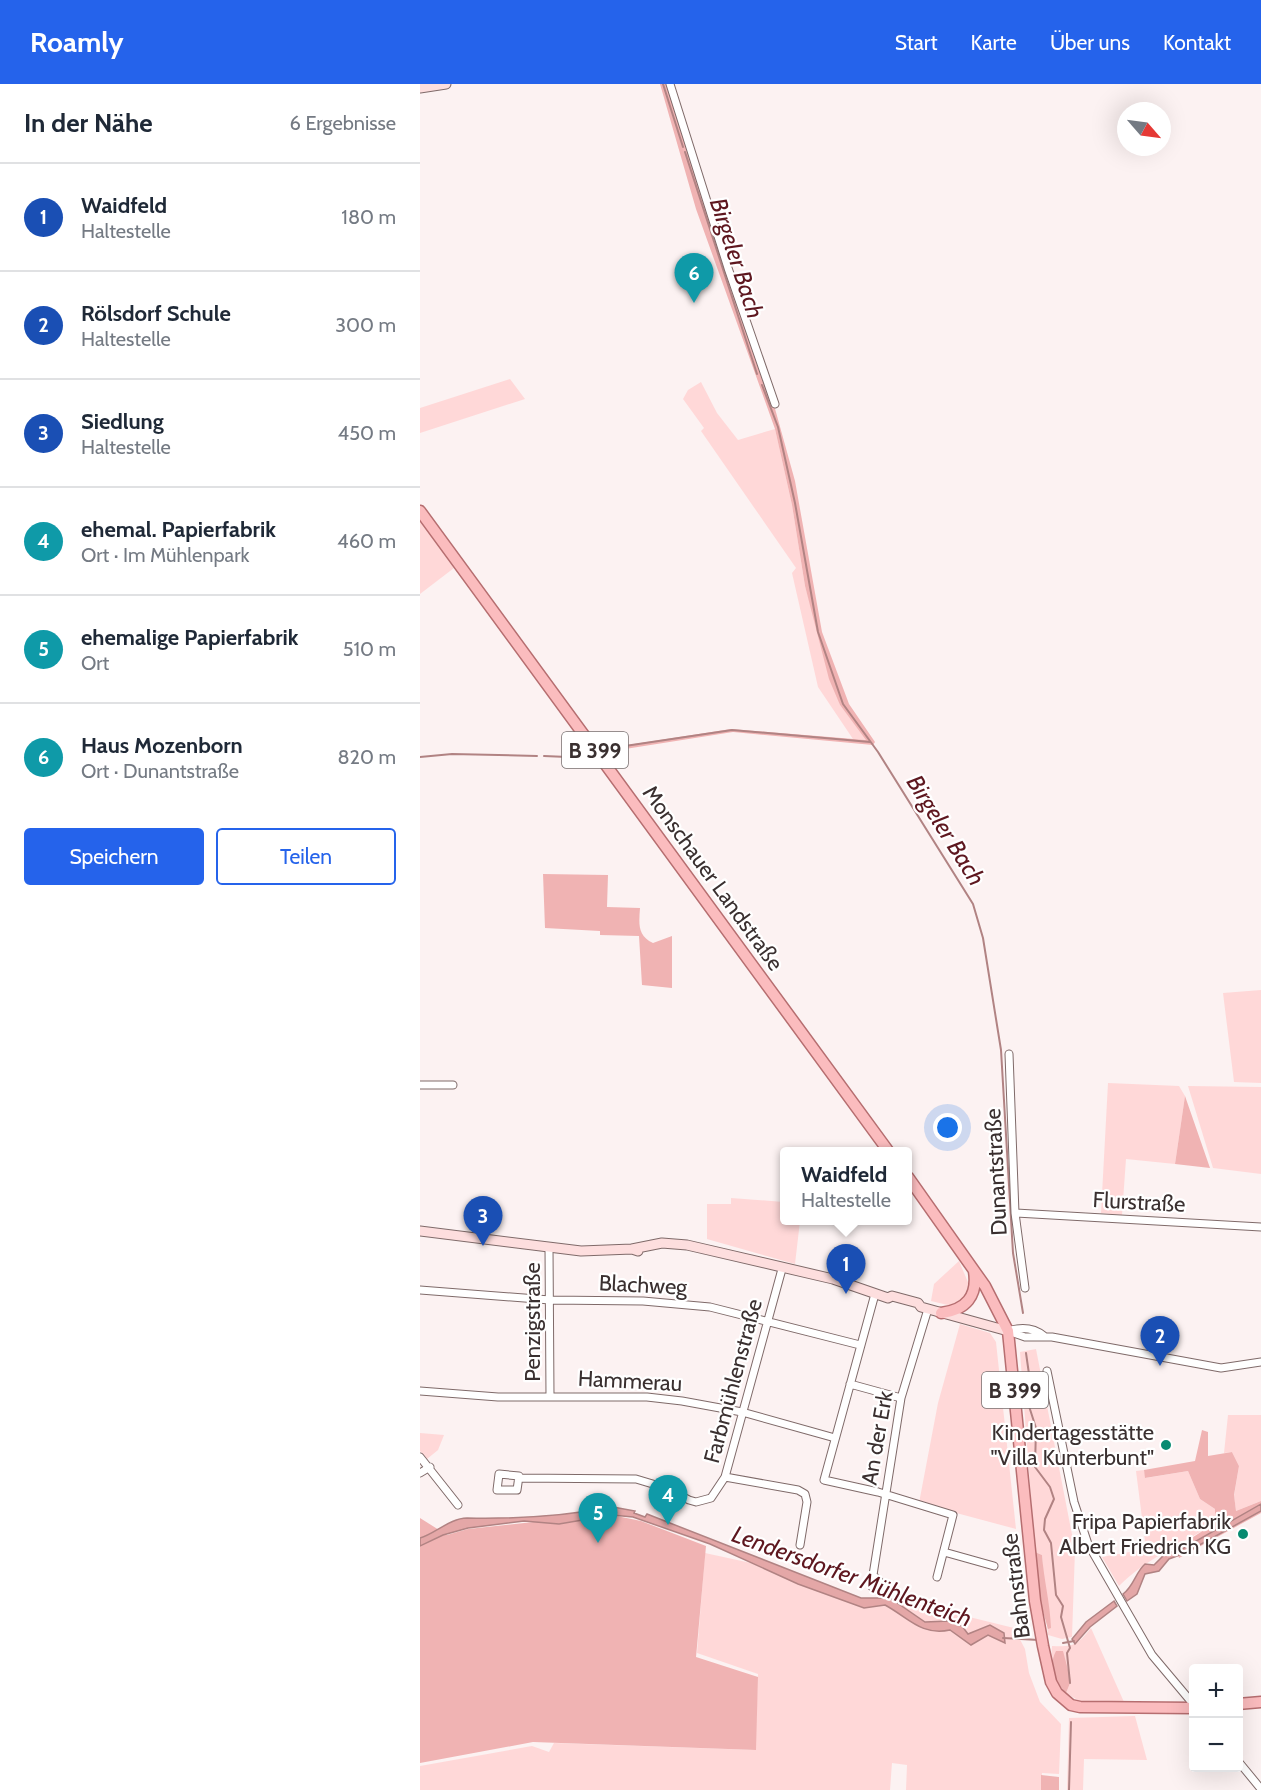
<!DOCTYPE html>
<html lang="de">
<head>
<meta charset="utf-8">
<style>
	:root { --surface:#fff; --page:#f6f6f7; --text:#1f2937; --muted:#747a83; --line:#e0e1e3; --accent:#2563eb }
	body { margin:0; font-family:Cabin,sans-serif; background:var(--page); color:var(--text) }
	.controls { position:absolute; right:18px; bottom:18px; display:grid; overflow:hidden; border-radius:6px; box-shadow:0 6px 24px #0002 }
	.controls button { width:54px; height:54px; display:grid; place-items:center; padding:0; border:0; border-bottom:2px solid var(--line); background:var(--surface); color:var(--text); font:30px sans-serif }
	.compass { position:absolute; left:697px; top:18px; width:54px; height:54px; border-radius:50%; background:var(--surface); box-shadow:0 6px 24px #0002; rotate:118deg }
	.you { position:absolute; left:528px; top:1044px; width:21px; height:21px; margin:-15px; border:4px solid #fff; border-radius:50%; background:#1a73e8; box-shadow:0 0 0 9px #1a73e833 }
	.badge { display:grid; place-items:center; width:39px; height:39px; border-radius:50%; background:var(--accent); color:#fff; font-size:20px; font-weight:700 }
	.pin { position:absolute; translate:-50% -50px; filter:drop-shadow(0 2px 3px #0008) }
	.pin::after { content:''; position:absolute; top:32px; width:21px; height:18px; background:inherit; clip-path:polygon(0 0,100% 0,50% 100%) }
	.popup { position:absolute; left:360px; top:1063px; width:132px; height:78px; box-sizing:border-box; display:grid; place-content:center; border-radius:6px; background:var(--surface); filter:drop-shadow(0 2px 4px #0005); font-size:20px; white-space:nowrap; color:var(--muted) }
	.popup b { font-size:22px; color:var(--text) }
	.popup::after { content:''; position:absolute; left:50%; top:100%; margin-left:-12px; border:12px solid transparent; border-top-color:var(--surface) }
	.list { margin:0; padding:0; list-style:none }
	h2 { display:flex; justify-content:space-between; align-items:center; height:78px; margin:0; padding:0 24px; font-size:26px }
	h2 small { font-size:20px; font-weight:400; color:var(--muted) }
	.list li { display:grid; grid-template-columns:39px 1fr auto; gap:18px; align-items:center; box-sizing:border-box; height:108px; padding:0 24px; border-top:2px solid var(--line) }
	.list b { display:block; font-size:22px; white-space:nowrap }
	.list p { margin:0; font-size:20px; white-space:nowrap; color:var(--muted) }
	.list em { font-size:20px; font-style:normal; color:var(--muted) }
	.actions { display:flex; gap:12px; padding:18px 24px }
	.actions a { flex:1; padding:14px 0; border:2px solid var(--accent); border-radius:6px; text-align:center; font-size:21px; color:var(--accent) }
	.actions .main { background:var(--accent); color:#fff }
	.map { position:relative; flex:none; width:841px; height:1706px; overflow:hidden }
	header { display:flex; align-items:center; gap:36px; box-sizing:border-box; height:84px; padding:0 30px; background:var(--accent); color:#fff }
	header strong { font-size:28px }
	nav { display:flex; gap:33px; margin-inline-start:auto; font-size:21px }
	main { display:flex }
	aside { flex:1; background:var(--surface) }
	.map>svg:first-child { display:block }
	.green { fill:#ffd8d8 }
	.forest { fill:#f0b3b3 }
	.water { fill:#e4a7a7; stroke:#b18383; stroke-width:1.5 }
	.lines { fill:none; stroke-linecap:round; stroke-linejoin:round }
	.stream { stroke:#b18383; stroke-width:2 }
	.street-casing { stroke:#7f6a69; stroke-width:9 }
	.secondary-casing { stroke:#7f6a69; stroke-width:11 }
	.primary-casing { stroke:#b66e70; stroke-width:13 }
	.street { stroke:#fff; stroke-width:7 }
	.secondary { stroke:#fddede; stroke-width:9 }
	.primary { stroke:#fbbcbe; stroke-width:10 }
	.poi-dot { fill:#078b71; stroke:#fff; stroke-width:2 }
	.labels { text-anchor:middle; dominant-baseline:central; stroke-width:4.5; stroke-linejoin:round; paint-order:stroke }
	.shield { fill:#fff; stroke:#756e6e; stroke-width:1.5 }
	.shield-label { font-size:21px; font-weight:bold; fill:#3a3030 }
	.street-label { font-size:22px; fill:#3a3030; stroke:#fff }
	.poi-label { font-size:22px; fill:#3a3030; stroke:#fff; text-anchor:end }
	.water-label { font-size:24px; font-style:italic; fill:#5e171f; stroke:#fff }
</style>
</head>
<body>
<header>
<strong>Roamly</strong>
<nav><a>Start</a><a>Karte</a><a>Über uns</a><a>Kontakt</a></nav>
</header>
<main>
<aside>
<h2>In der Nähe<small>6 Ergebnisse</small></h2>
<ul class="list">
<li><span class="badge" style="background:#1a4fb4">1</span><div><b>Waidfeld</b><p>Haltestelle</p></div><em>180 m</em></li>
<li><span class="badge" style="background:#1a4fb4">2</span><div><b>Rölsdorf Schule</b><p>Haltestelle</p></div><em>300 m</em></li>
<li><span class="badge" style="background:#1a4fb4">3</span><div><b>Siedlung</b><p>Haltestelle</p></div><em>450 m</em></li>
<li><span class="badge" style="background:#0f9aa8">4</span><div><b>ehemal. Papierfabrik</b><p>Ort · Im Mühlenpark</p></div><em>460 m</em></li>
<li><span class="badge" style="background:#0f9aa8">5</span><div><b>ehemalige Papierfabrik</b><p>Ort</p></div><em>510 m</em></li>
<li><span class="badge" style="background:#0f9aa8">6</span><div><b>Haus Mozenborn</b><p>Ort · Dunantstraße</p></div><em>820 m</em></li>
</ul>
<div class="actions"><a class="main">Speichern</a><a>Teilen</a></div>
</aside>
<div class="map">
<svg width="841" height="1706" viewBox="0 0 841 1706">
	<rect width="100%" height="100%" fill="#fcf2f2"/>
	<!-- green -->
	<path class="green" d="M90 295 105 315 0 349V324Z
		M281 298 297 329 318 356 355 345 372 421 385 502 420 621 447 656 433 655 398 603 372 489 376 484 281 347 284 344 263 315 268 306Z
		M0 436 34 484 0 510Z
		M841 906V999L814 998 803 909Z
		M688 999 759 1002 765 1012 755 1080 706 1075 702 1131 681 1129Z
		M768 1002 841 1003V1090L793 1084Z
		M311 1114 364 1118V1136L380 1137 375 1180 287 1155V1120H311Z
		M539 1177 550 1203 544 1217 532 1222 511 1217 514 1200Z
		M540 1240 570 1249 576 1258 596 1445 499 1419 518 1319Z
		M616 1265 655 1466 652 1553 642 1555 628 1551 622 1471 615 1468 600 1268Z
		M808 1331H841V1417L816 1427 814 1412 819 1382 812 1368 804 1369Z
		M0 1349 24 1351 18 1366 7 1375 0 1367Z
		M724 1386 726 1394 768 1387 780 1415 795 1425V1439C762 1460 727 1474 699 1502L682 1473 726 1465 716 1387Z
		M285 1469 331 1479 444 1524 468 1513 594 1544 605 1565 609 1589 620 1618 641 1640 639 1690 622 1689 621 1706H486L487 1681 472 1679 470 1706H0V1682L112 1662 129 1668 134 1659 335 1666 338 1590 277 1569Z
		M671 1544 704 1618H661L646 1609 651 1597 647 1584 631 1576 632 1562C655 1563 657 1561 671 1544Z
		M715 1632 727 1676 664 1675 663 1706H647L649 1634Z"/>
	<!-- forest -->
	<path class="forest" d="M240 0H246L354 321 375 397 402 548 429 620 455 658 453 661 313 648 186 668 181 662 188 664 311 645 446 656 420 621 409 595 385 502 372 421 355 345 276 125Z
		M123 790 188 791 187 823 220 824C219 839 217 852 233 859L252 852V904L222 901 219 852 180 851V847L125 844Z
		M765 1012 790 1084 755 1080Z
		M782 1346 788 1348V1372L812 1368 819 1382 814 1411 816 1427 841 1417V1429L759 1474 756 1464 795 1439V1425L780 1415 768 1387 725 1394 724 1386 775 1377Z
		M187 1430 221 1437 286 1462 276 1573 338 1593 336 1666 113 1658 0 1679V1434L27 1451 48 1445Z
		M615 1468 622 1471C624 1497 630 1518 631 1544L628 1545 620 1517Z
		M636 1567H643L651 1597 646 1609C634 1597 628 1582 636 1567Z
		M621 1691 639 1693V1706H621Z"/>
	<!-- water -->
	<path class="water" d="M841 1420V1427L765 1469 749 1475 739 1487 725 1490 717 1510 707 1517 703 1510C714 1502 715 1489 725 1480L734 1481 745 1470 764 1464Z
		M193 1423 215 1427 214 1429 225 1433 227 1430 441 1514H470L505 1538 529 1537 542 1542 548 1550 570 1541 584 1549 585 1559 568 1551 551 1561 530 1546C501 1552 489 1534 465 1521L444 1524 378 1500 290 1460 213 1433 192 1431 139 1440 104 1437 48 1444 23 1451 0 1462V1454C15 1450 30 1434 47 1434 92 1435 145 1432 193 1423Z
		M694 1517 697 1522 670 1543 655 1560 652 1555 666 1538Z"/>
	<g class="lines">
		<!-- stream -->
		<path class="stream" d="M243 0 263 63
			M265 68 337 290
			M342 301 358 343 375 419 398 548 423 620 458 668 553 820 563 854 581 966 593 1169 603 1229
			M185 665 312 646 450 658
			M124 672 171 674
			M0 673 32 670 117 672
			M606 1269 610 1297 608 1319 616 1344 615 1383 630 1403 634 1415 625 1435 624 1446 631 1459 636 1511 643 1522 641 1533 650 1564 647 1569 650 1599
			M583 1554 619 1556
			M643 1559 654 1557
			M649 1706 651 1638"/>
		<!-- street casing -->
		<g class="street-casing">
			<path id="street" d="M250 0 308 184 355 320
				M589 970 595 1129 605 1204
				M0 1001H33
				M595 1129 841 1143
				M129 1163 130 1312
				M0 1206 130 1216 223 1217 290 1223 440 1261
				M455 1210 404 1396 458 1408 533 1431 517 1493
				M588 1247 605 1253H632L801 1284 841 1278
				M588 1247C601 1243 613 1243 624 1252
				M627 1287 654 1418 668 1460 732 1571 774 1621
				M430 1300 481 1314
				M0 1307 78 1313H227L262 1317 322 1328 415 1354
				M0 1373 38 1421
				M0 1389 10 1383
				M79 1390 99 1392 97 1406H77Z
				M305 1393 378 1406 385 1410 387 1418 380 1461
				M99 1394 216 1395 246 1404 269 1416 276 1418 291 1414 305 1393 362 1185
				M524 1468 574 1482
				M453 1491 461 1499 457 1506 452 1503 453 1491 481 1314 508 1225
				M818 1677 841 1705"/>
		</g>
		<!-- secondary casing -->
		<g class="secondary-casing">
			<path id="secondary" d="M0 4 26 0
				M0 1147 161 1167 212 1165 218 1167
				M212 1165 242 1159 267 1161 413 1195 468 1214 472 1212 498 1219 501 1223 588 1247"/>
		</g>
		<!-- primary casing -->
		<g class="primary-casing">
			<path id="primary" d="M0 427 469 1068
				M488 1093 565 1202 588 1247 615 1517 623 1562 631 1598 637 1609 651 1621 660 1623 774 1624
				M521 1229C546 1226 558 1212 554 1187
				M818 1620 841 1618"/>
		</g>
		<!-- street -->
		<use href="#street" class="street"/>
		<!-- secondary -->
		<use href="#secondary" class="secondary"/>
		<!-- primary -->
		<use href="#primary" class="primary"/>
	</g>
	<!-- markers -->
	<g class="poi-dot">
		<circle cx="746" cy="1361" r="6"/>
		<circle cx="823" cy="1450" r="6"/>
	</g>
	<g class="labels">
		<!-- shield labels -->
		<g class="shield">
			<rect x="142" y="648" width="66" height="36" rx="4.5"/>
			<rect x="562" y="1288" width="66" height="36" rx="4.5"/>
		</g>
		<g class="shield-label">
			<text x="175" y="666">B 399</text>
			<text x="595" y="1306">B 399</text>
		</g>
		<!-- street labels -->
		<g class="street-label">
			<text transform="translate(293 794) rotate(54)">Monschauer Landstraße</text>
			<text transform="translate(576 1088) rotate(-93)">Dunantstraße</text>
			<text transform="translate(719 1118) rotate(3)">Flurstraße</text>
			<text transform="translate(223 1201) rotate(3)">Blachweg</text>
			<text transform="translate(112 1238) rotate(-90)">Penzigstraße</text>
			<text transform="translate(210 1297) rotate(3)">Hammerau</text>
			<text transform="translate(313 1297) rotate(-75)">Farbmühlenstraße</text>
			<text transform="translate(457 1354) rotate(-80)">An der Erk</text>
			<text transform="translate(596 1502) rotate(-97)">Bahnstraße</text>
		</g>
		<!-- poi labels -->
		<g class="poi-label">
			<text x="734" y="1348">Kindertagesstätte<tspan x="734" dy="25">"Villa Kunterbunt"</tspan></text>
			<text x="811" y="1437">Fripa Papierfabrik<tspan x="811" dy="25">Albert Friedrich KG</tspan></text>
		</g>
		<!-- water labels -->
		<g class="water-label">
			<text transform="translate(317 174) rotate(72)">Birgeler Bach</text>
			<text transform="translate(526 746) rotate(58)">Birgeler Bach</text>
			<text transform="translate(432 1492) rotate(20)">Lendersdorfer Mühlenteich</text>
		</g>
	</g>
</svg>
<div class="controls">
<button>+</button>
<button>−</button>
</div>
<svg class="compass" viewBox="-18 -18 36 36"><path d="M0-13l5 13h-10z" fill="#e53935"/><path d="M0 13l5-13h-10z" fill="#747a83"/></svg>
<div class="you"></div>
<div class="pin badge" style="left:426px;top:1210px;background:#1a4fb4">1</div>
<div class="popup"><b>Waidfeld</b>Haltestelle</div>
<div class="pin badge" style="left:740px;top:1282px;background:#1a4fb4">2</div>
<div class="pin badge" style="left:63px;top:1162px;background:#1a4fb4">3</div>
<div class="pin badge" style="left:248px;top:1441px;background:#0f9aa8">4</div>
<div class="pin badge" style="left:178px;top:1459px;background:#0f9aa8">5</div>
<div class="pin badge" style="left:274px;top:219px;background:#0f9aa8">6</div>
</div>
</main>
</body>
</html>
